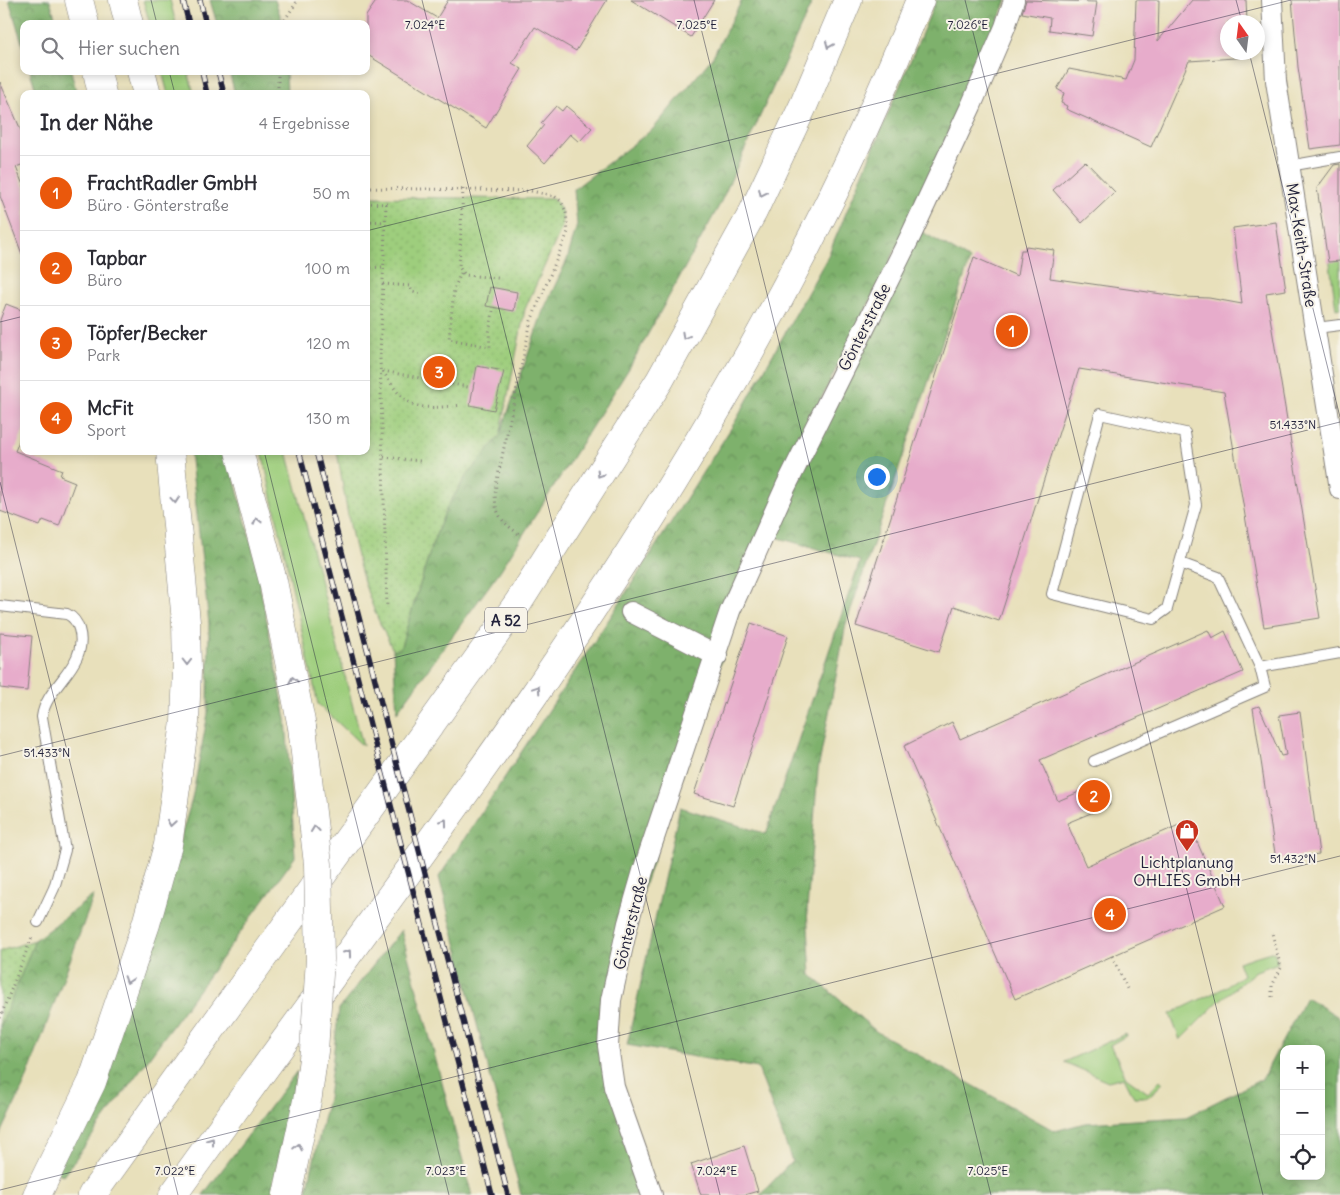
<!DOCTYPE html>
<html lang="de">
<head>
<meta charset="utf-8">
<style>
	:root { --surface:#fff; --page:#f7f7f7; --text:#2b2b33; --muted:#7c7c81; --line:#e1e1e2; --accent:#ea580c }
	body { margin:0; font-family:Delius,sans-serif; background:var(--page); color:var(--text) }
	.controls { position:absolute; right:15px; bottom:15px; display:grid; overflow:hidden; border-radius:10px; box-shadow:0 2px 8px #0003 }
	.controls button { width:45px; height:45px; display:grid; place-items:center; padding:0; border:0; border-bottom:1px solid var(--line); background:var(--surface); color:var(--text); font:25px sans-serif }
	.compass { position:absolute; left:1220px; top:15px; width:45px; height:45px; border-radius:50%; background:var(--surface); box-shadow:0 2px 8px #0003; rotate:346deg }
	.you { position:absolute; left:876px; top:476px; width:18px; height:18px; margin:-12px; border:4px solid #fff; border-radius:50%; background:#1a73e8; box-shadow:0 0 0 8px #1a73e833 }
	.badge { display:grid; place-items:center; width:32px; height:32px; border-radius:50%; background:var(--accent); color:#fff; font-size:16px; font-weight:700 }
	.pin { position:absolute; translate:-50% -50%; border:2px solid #fff; box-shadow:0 1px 5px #0006 }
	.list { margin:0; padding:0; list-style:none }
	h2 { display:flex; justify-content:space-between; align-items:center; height:65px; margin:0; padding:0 20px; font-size:21px }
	h2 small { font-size:16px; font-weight:400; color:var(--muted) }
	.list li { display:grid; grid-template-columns:32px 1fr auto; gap:15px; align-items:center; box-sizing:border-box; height:75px; padding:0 20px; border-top:1px solid var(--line) }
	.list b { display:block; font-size:19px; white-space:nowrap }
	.list p { margin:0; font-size:16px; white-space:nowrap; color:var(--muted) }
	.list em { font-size:16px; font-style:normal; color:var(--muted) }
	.icon { flex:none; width:28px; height:28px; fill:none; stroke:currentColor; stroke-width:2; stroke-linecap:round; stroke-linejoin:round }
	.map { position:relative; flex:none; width:1340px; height:1195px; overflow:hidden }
	.search { position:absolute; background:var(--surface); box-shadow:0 2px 8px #0003; left:20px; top:20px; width:350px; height:55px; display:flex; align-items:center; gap:12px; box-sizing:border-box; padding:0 18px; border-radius:10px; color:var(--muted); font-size:19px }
	.panel { position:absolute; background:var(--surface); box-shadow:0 2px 8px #0003; left:20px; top:90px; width:350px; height:365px; border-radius:10px }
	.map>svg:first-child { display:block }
	.green { fill:#9ece7d; stroke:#60785c }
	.forest { fill:url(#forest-crowns); stroke:#506a54; fill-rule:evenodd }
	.garden { fill:url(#garden-dots); stroke:#60785c }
	.building { fill:#e7accb }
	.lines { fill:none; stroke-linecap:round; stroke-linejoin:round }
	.service-casing { stroke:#85817b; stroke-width:12 }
	.minor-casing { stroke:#85817b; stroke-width:22 }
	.motorway-casing { stroke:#85817b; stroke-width:29 }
	.path { stroke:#85817b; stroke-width:3; stroke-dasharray:1 4; stroke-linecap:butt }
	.service { stroke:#fff; stroke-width:10 }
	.minor { stroke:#fff; stroke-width:20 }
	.motorway { stroke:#fff; stroke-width:28 }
	.rail-casing { stroke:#22223b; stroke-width:5.5 }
	.rail { stroke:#f7f3e8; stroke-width:4; stroke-dasharray:11; stroke-linecap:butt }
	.motorway-bridge-casing { stroke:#85817b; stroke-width:29; stroke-linecap:butt }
	.motorway-bridge { stroke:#fff; stroke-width:28 }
	.oneway { stroke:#9c9ca7 }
	.ticks { fill:none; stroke:#22223b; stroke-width:1; stroke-opacity:0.45 }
	.labels { text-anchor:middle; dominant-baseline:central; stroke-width:4; stroke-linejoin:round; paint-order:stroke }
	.shield { fill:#f7f3e8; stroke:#62616f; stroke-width:1 }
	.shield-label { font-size:15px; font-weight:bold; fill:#22223b }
	.street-label { font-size:16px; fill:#22223b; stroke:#f7f3e8 }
	.poi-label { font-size:16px; fill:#22223b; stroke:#f7f3e8 }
	.ticks-label { font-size:12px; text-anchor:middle; fill:#22223b; stroke:#f7f3e8; stroke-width:4; stroke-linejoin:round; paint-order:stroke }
</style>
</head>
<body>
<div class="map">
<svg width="1340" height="1195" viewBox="0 0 1340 1195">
	<defs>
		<pattern id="forest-crowns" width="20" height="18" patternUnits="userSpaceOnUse" patternTransform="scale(1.25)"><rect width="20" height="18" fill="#7eb16c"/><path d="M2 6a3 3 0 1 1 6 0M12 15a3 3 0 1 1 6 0" fill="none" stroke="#67905a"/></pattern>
		<pattern id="garden-dots" width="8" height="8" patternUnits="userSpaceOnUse" patternTransform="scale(1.25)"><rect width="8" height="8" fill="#9ece7d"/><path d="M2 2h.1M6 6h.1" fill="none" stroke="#88b16d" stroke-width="1.8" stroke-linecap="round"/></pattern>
	</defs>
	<rect width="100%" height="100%" fill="#f7f3e8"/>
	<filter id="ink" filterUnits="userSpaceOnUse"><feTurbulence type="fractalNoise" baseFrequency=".02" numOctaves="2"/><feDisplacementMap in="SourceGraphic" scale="10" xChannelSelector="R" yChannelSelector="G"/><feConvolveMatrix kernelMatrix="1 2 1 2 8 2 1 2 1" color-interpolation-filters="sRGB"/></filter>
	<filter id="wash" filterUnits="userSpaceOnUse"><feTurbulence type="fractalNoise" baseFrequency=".0096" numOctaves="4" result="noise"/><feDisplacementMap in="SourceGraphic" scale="20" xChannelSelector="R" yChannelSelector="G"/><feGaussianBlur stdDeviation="1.12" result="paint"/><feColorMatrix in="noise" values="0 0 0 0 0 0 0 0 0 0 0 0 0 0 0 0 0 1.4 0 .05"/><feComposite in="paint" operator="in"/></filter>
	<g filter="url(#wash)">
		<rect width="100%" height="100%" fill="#e8e0bb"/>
		<!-- green -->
		<path class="green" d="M143 0H170L176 24H150Z
			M162 71H188L194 94H168Z
			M1340 247V308L1336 309 1328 248Z
			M262 451H287L363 746 318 704Z
			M1274 951 1278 963 1256 971 1219 1001 1180 1040 1170 1014 1224 988 1243 975 1238 962Z
			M1125 1034 1126 1036 1110 1045 1126 1077 1148 1093 1160 1080 1163 1083 1148 1097H1134L1124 1077 1108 1081 1064 1062Z"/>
		<!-- forest -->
		<path class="forest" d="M9 0H50L57 24H24V49Z
			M210 0H275L283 24H217Z
			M742 0H813L719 206 628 370 500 571 397 712 393 650 400 649 433 542 447 507 467 475 500 435 543 311 567 260 577 225 574 189 653 129 712 58Z
			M936 0H1007L904 233 788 465 606 998 644 1195H521L439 877 613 613 735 422 827 258Z
			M30 71H71L77 94H37Z
			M229 71H286L287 94H235Z
			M919 230 970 260 846 624 818 770 807 910 811 975 877 1032 1055 1131 1085 1123 1186 1117 1262 1079 1306 997 1340 1018V1195H760L792 1161 758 1068 627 1045 680 807 766 834 860 561 772 536ZM1284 1049H1321V1176H1284Z
			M190 451H227L252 545 286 719 295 857 63 1176 57 1172 150 943 192 799 208 713 209 624Z
			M94 895 25 1083 0 1136V1027L35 940Z
			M401 930 472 1195H306L328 1098 339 1009Z
			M297 1071 271 1195H203Z"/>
		<!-- garden -->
		<path class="garden" d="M366 197 553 199C562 207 563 215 562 227L525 309 500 436 467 475 447 507 433 542 400 649 393 650C387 637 380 625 375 612 354 562 346 504 337 451H366Z
			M35 940 0 1027V951Z"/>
		<g id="blocks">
			<!-- building -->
			<path class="building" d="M377 0H407L437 18 448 0H607L576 51 535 27 512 63 522 69 486 128 366 54V16Z
				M631 0H714L691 37Z
				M1026 0 1097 2 1092 36 1049 30 1050 18 1022 13Z
				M1136 0H1159L1158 41 1192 0H1246L1247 22H1228V52H1249L1250 57 1189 61 1151 147 1066 109 1067 106 1061 103 1064 93 1057 89 1069 69 1126 80 1134 60Z
				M1292 0H1340V145L1310 149 1298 67Z
				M0 82 24 137V164L16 167 24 188V254H22L0 196Z
				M556 106 562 111 566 106 592 128 579 142 570 134 545 163 527 146 544 125 541 123Z
				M1085 161 1115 192 1082 223 1053 190Z
				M1340 164V261L1328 262 1317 188 1334 165Z
				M1276 222 1286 290 1266 293 1320 618 1264 627 1224 392 1079 369 999 621 954 606 939 652 856 626 974 257 1017 276 1021 250H1025L1026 246 1054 250 1050 278 1183 297 1209 298 1242 304 1233 228Z
				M490 287 517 292 514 311 486 306Z
				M6 304 24 311V429L15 451 62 470 60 476 75 482 59 526 43 520 40 526 0 511V320Z
				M477 366 504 371 494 410 470 405Z
				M751 623 788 636 733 806 694 794Z
				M1208 630 1212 638 1225 631 1243 672 1040 760 1058 801 1100 783 1110 805 1067 823 1086 866 1188 821 1225 906 1015 999 904 746 952 722 960 739Z
				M0 633 32 636 27 691 0 688Z
				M1259 706 1281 756 1286 755 1279 715 1300 712 1319 854 1276 860 1253 708Z
				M744 1146 758 1191 744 1195H701L691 1164Z"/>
		</g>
	</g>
	<g filter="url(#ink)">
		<use href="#blocks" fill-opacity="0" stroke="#85817b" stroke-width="1"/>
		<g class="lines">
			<!-- service casing -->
			<g class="service-casing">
				<path id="service" d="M1289 166 1340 157
					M1316 328 1340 325
					M1100 414 1185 433 1196 505 1167 609 1153 619 1052 594Z
					M1180 563 1218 577 1260 667 1340 653
					M0 606 67 614C73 617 77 622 79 629 90 665 46 685 42 717L65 850 54 888 38 922
					M1094 761 1265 687 1260 667"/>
			</g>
			<!-- minor casing -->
			<g class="minor-casing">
				<path id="minor" d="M1272 0 1276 81 1340 489
					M631 612 717 656
					M652 1195 614 1087 608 1046 611 1000 628 923 643 871 730 611 786 486 911 235 971 106 1005 27 1014 0"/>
			</g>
			<!-- motorway casing -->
			<g class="motorway-casing">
				<path id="motorway" d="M79 0 85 24
					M123 0 129 24
					M97 71 102 94
					M141 71 147 94
					M239 451 273 581 302 727
					M37 1195 92 1082 146 924 168 845 185 722 187 670 186 622 170 451
					M92 1195 518 603 660 380 753 212 804 104 848 0
					M173 1195C357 937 555 687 715 413 793 281 862 143 920 0"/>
			</g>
			<!-- path -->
			<path class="path" d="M282 24 298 0
				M278 71V94
				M366 188 531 191 554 196 561 201 566 212 568 232 531 321 496 485C493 510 498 520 519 534
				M463 189 459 267 465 275 498 278
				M366 203 386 204 380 356 387 608
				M366 221 385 222
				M366 268 383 267
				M461 273 454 289 449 339 490 347 489 333 493 311
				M383 284 410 286 412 292 422 294
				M383 371C407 411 417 410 462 405
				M383 371 468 387
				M384 457 420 461
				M1112 956 1128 991
				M1272 997V986L1281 968 1272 933
				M0 1018 32 937"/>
			<!-- service -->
			<use href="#service" class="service"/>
			<!-- minor -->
			<use href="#minor" class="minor"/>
			<!-- motorway -->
			<use href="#motorway" class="motorway"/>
			<!-- rail casing -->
			<g class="rail-casing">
				<path id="rail" d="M183 0 189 24
					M200 0 206 24
					M202 71 207 94
					M218 71 224 94
					M299 451 492 1195
					M316 451 508 1195"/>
			</g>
			<!-- rail -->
			<use href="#rail" class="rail"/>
			<!-- motorway-bridge casing -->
			<g class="motorway-bridge-casing">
				<path id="motorway-bridge" d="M287 1195 308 1096 314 1051 320 959 318 864 302 727"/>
			</g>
			<!-- motorway-bridge -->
			<use href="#motorway-bridge" class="motorway-bridge"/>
		</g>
		<!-- one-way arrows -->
		<defs><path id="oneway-chevron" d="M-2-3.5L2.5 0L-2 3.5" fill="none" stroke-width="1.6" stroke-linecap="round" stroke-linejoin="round" transform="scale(1.25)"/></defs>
		<g class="oneway">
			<use href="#oneway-chevron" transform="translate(829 45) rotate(113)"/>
			<use href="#oneway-chevron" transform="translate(762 193) rotate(115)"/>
			<use href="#oneway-chevron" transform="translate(685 336) rotate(119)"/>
			<use href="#oneway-chevron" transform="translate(600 474) rotate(122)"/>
			<use href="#oneway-chevron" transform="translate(175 500) rotate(85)"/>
			<use href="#oneway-chevron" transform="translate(257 521) rotate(-104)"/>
			<use href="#oneway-chevron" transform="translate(187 662) rotate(90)"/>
			<use href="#oneway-chevron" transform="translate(293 680) rotate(-101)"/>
			<use href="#oneway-chevron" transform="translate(537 689) rotate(-56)"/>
			<use href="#oneway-chevron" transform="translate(444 822) rotate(-54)"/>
			<use href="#oneway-chevron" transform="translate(171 823) rotate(99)"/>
			<use href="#oneway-chevron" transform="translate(315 829) rotate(-96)"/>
			<use href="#oneway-chevron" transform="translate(348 953) rotate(-54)"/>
			<use href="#oneway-chevron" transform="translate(128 980) rotate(108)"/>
			<use href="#oneway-chevron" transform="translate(211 1141) rotate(-54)"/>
			<use href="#oneway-chevron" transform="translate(298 1147) rotate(-78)"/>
		</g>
	</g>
	<!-- ticks -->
	<path class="ticks" d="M151 0 157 24M422 0 720 1195M694 0 991 1195M965 0 1263 1195M1236 0 1242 22M1249 52 1340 417M169 71 175 94M366 231 1291 0M0 322 24 316M264 451 449 1195M0 482 178 1195M0 756 1340 422M0 1190 1340 856"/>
	<!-- icons -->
	<defs>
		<g id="shop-pin" transform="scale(1.25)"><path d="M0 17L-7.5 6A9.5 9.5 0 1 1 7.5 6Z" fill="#c8321e" stroke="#f7f3e8"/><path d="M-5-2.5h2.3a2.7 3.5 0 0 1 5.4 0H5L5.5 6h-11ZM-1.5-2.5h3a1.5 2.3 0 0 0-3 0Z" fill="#fff"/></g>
	</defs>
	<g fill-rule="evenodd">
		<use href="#shop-pin" x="1187" y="831"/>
	</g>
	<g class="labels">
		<!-- shield labels -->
		<rect class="shield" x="485" y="607.5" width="42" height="25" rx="4"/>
		<g class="shield-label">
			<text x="506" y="620">A 52</text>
		</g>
		<!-- street labels -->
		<g class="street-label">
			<text transform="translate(1302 245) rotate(81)">Max-Keith-Straße</text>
			<text transform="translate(864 327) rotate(-63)">Gönterstraße</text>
			<text transform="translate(630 923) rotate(-76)">Gönterstraße</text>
		</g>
		<!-- poi labels -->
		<g class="poi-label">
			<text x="1187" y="862">Lichtplanung<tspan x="1187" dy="18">OHLIES GmbH</tspan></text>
		</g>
	</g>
	<g class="ticks-label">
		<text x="968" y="29">7.026°E</text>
		<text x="425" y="29">7.024°E</text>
		<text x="697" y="29">7.025°E</text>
		<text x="1293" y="429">51.433°N</text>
		<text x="47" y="757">51.433°N</text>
		<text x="1293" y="863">51.432°N</text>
		<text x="175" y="1175">7.022°E</text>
		<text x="446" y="1175">7.023°E</text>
		<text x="717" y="1175">7.024°E</text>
		<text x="988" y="1175">7.025°E</text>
	</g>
</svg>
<div class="controls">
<button>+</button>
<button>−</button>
<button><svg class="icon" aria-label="locate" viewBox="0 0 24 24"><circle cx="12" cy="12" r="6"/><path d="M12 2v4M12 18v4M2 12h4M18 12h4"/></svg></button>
</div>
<svg class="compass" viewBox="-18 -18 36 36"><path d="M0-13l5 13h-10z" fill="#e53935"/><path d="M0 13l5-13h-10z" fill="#7c7c81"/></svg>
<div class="you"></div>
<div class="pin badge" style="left:1012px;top:331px">1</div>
<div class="pin badge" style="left:1094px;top:796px">2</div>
<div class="pin badge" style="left:439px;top:372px">3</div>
<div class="pin badge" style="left:1110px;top:914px">4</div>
<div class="search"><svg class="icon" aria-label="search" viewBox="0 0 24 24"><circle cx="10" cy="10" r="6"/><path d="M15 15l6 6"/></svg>Hier suchen</div>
<section class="panel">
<h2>In der Nähe<small>4 Ergebnisse</small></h2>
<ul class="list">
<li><span class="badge">1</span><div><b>FrachtRadler GmbH</b><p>Büro · Gönterstraße</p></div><em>50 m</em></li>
<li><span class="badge">2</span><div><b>Tapbar</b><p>Büro</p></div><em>100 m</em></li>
<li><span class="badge">3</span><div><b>Töpfer/Becker</b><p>Park</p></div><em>120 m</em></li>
<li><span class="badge">4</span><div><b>McFit</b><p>Sport</p></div><em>130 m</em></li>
</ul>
</section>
</div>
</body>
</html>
